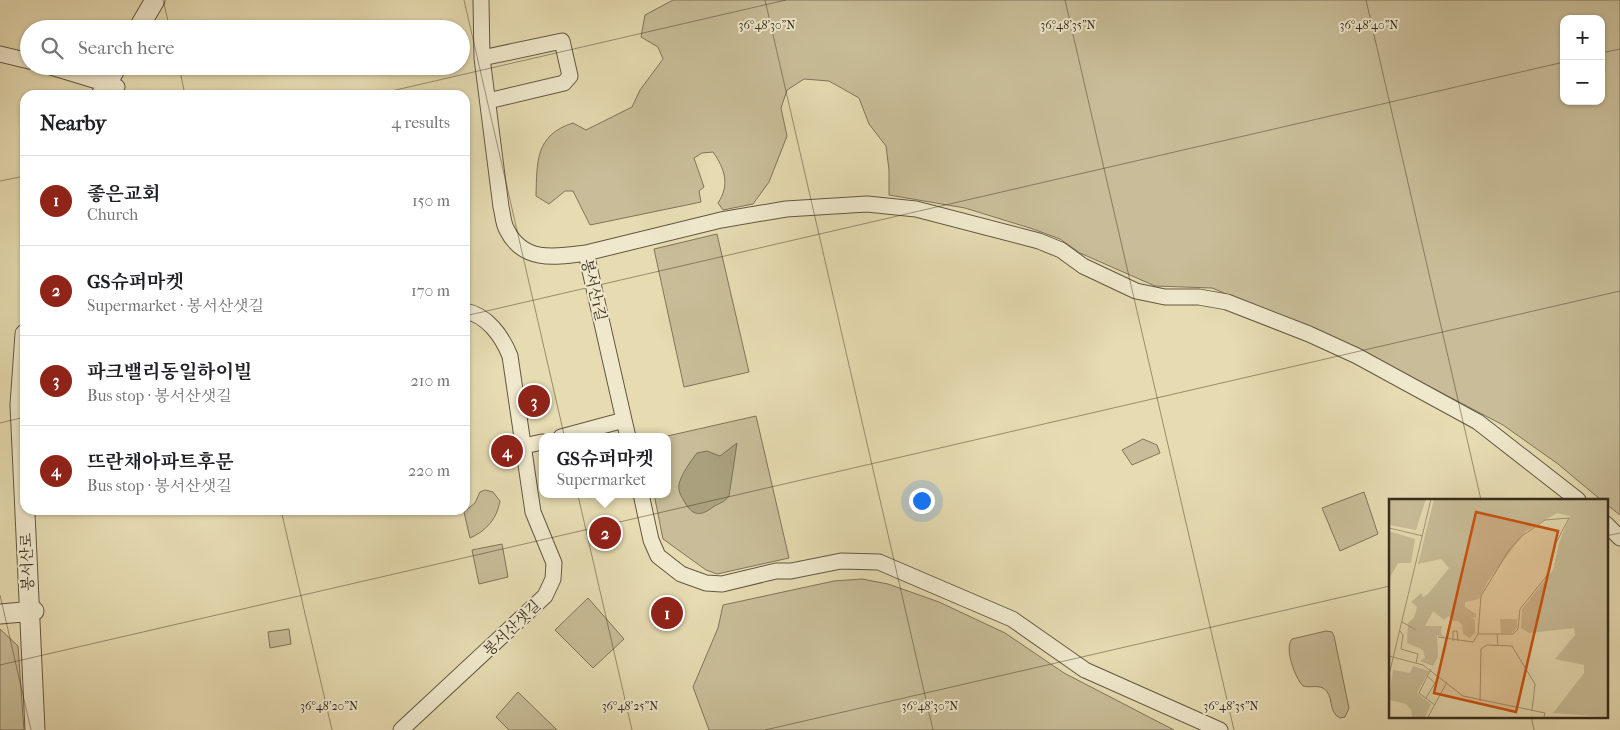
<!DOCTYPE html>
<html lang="en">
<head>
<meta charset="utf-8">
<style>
	:root { --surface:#fff; --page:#f6f6f6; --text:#202124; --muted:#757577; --line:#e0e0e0; --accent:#8f2418 }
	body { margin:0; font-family:"IM FELL French Canon","Noto Serif KR",serif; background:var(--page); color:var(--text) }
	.controls { position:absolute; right:15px; top:15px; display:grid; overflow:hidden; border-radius:10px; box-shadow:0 1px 4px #0004 }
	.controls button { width:45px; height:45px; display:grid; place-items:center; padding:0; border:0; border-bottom:1px solid var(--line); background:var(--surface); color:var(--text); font:25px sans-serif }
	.you { position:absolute; left:921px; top:500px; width:18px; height:18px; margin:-12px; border:4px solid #fff; border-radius:50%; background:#1a73e8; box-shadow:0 0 0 8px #1a73e833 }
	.badge { display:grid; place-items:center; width:32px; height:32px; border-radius:50%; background:var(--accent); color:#fff; font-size:16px; font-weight:700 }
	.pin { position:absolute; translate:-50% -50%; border:2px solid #fff; box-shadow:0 1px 5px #0006 }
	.popup { position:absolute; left:539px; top:433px; width:132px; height:65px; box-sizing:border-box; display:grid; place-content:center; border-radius:10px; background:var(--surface); filter:drop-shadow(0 1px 4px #0005); font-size:16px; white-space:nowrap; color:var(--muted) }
	.popup b { font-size:19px; color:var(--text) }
	.popup::after { content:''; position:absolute; left:50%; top:100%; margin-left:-10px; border:10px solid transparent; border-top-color:var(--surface) }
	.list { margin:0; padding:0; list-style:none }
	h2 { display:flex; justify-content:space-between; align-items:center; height:65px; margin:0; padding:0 20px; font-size:21px }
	h2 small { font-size:16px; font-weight:400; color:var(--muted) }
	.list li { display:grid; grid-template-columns:32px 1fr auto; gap:15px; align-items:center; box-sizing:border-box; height:90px; padding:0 20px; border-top:1px solid var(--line) }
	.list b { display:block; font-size:19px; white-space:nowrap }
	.list p { margin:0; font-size:16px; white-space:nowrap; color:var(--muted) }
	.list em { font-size:16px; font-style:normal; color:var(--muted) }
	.icon { flex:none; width:28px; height:28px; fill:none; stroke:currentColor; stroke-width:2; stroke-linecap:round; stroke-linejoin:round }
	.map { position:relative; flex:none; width:1620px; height:730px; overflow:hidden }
	.search { position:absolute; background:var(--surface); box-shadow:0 1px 4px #0004; left:20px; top:20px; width:450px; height:55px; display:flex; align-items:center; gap:12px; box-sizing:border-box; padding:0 18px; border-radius:28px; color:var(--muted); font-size:19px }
	.panel { position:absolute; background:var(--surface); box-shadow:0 1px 4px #0004; left:20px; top:90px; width:450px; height:425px; border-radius:15px }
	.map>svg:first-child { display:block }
	.green { fill:#c8bd98; stroke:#80745a; fill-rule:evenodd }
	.water { fill:#aaa07e; stroke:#7c7257 }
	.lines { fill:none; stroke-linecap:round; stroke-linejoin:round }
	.minor-casing { stroke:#635841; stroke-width:17 }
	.tertiary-casing { stroke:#635841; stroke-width:21 }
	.minor { stroke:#efe8cc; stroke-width:15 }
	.tertiary { stroke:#efe8cc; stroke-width:19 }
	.ticks { fill:none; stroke:#372c1c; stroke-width:1; stroke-opacity:0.45 }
	.labels { text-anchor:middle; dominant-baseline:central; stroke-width:4; stroke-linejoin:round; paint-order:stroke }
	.street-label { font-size:15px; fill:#372c1c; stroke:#efe8cc }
	.inset-road { fill:none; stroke:#a09575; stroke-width:1 }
	.view { fill:#cd520e; fill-opacity:0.15; stroke:#cd520e; stroke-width:2.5 }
	.inset-edge { fill:none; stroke:#372c1c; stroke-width:2.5 }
	.ticks-label { font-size:12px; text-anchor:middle; fill:#372c1c; stroke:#efe8cc; stroke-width:4; stroke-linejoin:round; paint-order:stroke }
</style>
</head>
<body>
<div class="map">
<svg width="1620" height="730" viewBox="0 0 1620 730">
	<rect width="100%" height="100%" fill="#e6dbb1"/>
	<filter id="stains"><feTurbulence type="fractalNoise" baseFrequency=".004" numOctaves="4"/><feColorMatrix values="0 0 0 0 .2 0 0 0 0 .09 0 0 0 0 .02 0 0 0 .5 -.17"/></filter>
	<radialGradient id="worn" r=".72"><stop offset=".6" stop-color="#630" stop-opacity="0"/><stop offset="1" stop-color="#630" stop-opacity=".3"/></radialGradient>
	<!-- green -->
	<path class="green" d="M673 0H1620V515L1606 504V500H1601L1558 464 1503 425 1358 349 1212 288 1155 286 1080 253 1060 239 1033 229 965 208 889 195V170L886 146 869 124 859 98 829 81 804 79 787 90 781 108 787 136 769 182 753 204 723 210 718 203C730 185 725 169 713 152L702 153 694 158 704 187 699 191 701 202 590 225 573 191H565L549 204 536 196C537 162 535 135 573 123L586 130 632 107 640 90 663 59 658 47 641 37 645 15ZM1564 19H1601V101H1564Z
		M717 234 749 372 684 387 654 249Z
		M756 416 789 558 717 574 706 570 663 539 654 494H668V437H663Z
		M1143 439 1157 445 1160 453 1132 465 1122 450Z
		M485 490 493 492 500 501C497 519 486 531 470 538L464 512 475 503 480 492Z
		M1364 492 1378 534 1340 551 1322 508Z
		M502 544 508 577 479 584 472 550Z
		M862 579 888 584 939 602 1005 633 1064 673 1174 730H709L693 687 718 628 723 605 834 581Z
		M588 598 624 639 593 668 555 630Z
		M0 629 18 646 24 730H0Z
		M289 629 291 644 270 648 268 632Z
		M1326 631 1332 632 1334 636 1349 708 1345 717 1340 718C1327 712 1335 695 1323 688 1316 685 1310 688 1303 686 1295 678 1284 648 1292 639Z
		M518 692 557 730H509L496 717Z"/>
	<!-- water -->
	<path class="water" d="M737 443 729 496C724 503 719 503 713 507 699 518 691 515 683 499 680 495 678 489 679 484 682 473 690 462 697 453L707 451 720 456Z"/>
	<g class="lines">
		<!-- minor casing -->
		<g class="minor-casing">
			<path id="minor" d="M481 0 482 58 501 207C503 214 503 224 507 230 523 263 556 257 586 253L624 420 561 437
				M0 54 29 61
				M482 58 562 41 570 76 564 83 488 101
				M48 66 117 87
				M586 253 721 220 786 209 867 204 916 209 1039 241 1061 250 1083 266 1136 291 1165 297H1199L1227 302 1309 334 1357 356 1478 422 1578 500
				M624 420 628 437
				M524 446 542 442
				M641 494 651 540 658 556 681 574 706 583 722 584 776 571H791L841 561 879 562 1012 619 1085 670 1220 730
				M1606 524 1620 538
				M401 730 545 596 553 579 554 563 533 512 510 356C502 336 487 315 465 311"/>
		</g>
		<!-- tertiary casing -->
		<g class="tertiary-casing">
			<path id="tertiary" d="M138 29 155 0
				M101 95 117 66
				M25 334 20 405 35 730
				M0 614 34 611"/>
		</g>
		<!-- minor -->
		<use href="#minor" class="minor"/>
		<!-- tertiary -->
		<use href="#tertiary" class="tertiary"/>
	</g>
	<!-- ticks -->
	<path class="ticks" d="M163 0 170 29M464 0 632 730M765 0 933 730M1065 0 1234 730M1366 0 1481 500M1601 53 1620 49M179 66 185 95M374 95 786 0M0 181 25 176M465 316 1564 62M0 423 25 417M281 510 332 730M1606 536 1620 533M0 595 31 730M0 665 1620 291M1531 716 1534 730M765 730 1390 586"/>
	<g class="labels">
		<!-- street labels -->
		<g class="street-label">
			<text transform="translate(594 290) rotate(76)">봉서산1길</text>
			<text transform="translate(27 562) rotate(-92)">봉서산로</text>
			<text transform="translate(512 628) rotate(-44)">봉서산샛길</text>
		</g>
	</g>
	<!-- overview -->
	<g transform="translate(1389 499)">
		<rect width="219" height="219" fill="#e6dbb1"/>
		<path d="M0 0H37L27 31 0 26ZM45 0H219V218L164 214 195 174V166L166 160 186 136 185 129 140 134 132 129 133 110 164 71 170 44 181 17 168 14 137 32 99 82 90 100 76 103V108L87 115V119L81 118 86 121V134L81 139 74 135 73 126 69 122H63L60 117 55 121 44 112 36 127H53L52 135 57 139 48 136 49 158 44 167 31 162 36 159 34 151 18 144 19 124 25 119 28 108 22 103 32 94 34 98 39 95 60 69 52 60 29 65ZM0 32 26 40 22 64H9L0 80ZM111 120H128V129L123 134H112ZM24 167 40 172 28 194 42 205 36 218H23L22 211 17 205 0 201 4 171 21 174Z" fill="#c8bd98"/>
		<path class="inset-road" d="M0 29 34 37M13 123 27 131M11 132 14 136 12 150 29 155 27 164M89 135 92 97 120 51 133 37 156 21 180 19 167 44 160 74 131 110 129 130 124 135H108M49 138 84 143 89 135H108L109 147M64 142V132H68L69 142M0 157 34 166 74 197 156 214 155 218M42 170 30 194 46 206M0 176 42 0M37 199 46 184 38 177M91 202 92 150 98 146 123 147 146 185 143 211M39 218 58 183"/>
		<path class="view" d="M87 13 169 32 127 213 45 194Z"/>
		<rect width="219" height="219" class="inset-edge"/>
	</g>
	<g class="ticks-label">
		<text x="767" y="29">36°48'30"N</text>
		<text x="1068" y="29">36°48'35"N</text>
		<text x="1369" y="29">36°48'40"N</text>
		<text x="329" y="710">36°48'20"N</text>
		<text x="630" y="710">36°48'25"N</text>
		<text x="930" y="710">36°48'30"N</text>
		<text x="1231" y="710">36°48'35"N</text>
	</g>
	<rect width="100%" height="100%" filter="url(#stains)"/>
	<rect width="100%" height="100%" fill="url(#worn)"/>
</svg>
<div class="controls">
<button>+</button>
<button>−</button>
</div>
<div class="you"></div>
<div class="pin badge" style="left:667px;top:613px">1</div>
<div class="pin badge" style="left:605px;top:533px">2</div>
<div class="popup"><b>GS슈퍼마켓</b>Supermarket</div>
<div class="pin badge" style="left:534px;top:401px">3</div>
<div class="pin badge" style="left:507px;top:451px">4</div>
<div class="search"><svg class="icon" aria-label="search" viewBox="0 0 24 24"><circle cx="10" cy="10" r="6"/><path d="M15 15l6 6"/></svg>Search here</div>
<section class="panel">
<h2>Nearby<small>4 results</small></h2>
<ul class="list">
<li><span class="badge">1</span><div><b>좋은교회</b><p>Church</p></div><em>150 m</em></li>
<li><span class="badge">2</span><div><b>GS슈퍼마켓</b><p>Supermarket · 봉서산샛길</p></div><em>170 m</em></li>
<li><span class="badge">3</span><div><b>파크밸리동일하이빌</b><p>Bus stop · 봉서산샛길</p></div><em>210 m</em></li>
<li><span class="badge">4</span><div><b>뜨란채아파트후문</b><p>Bus stop · 봉서산샛길</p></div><em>220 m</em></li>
</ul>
</section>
</div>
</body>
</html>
